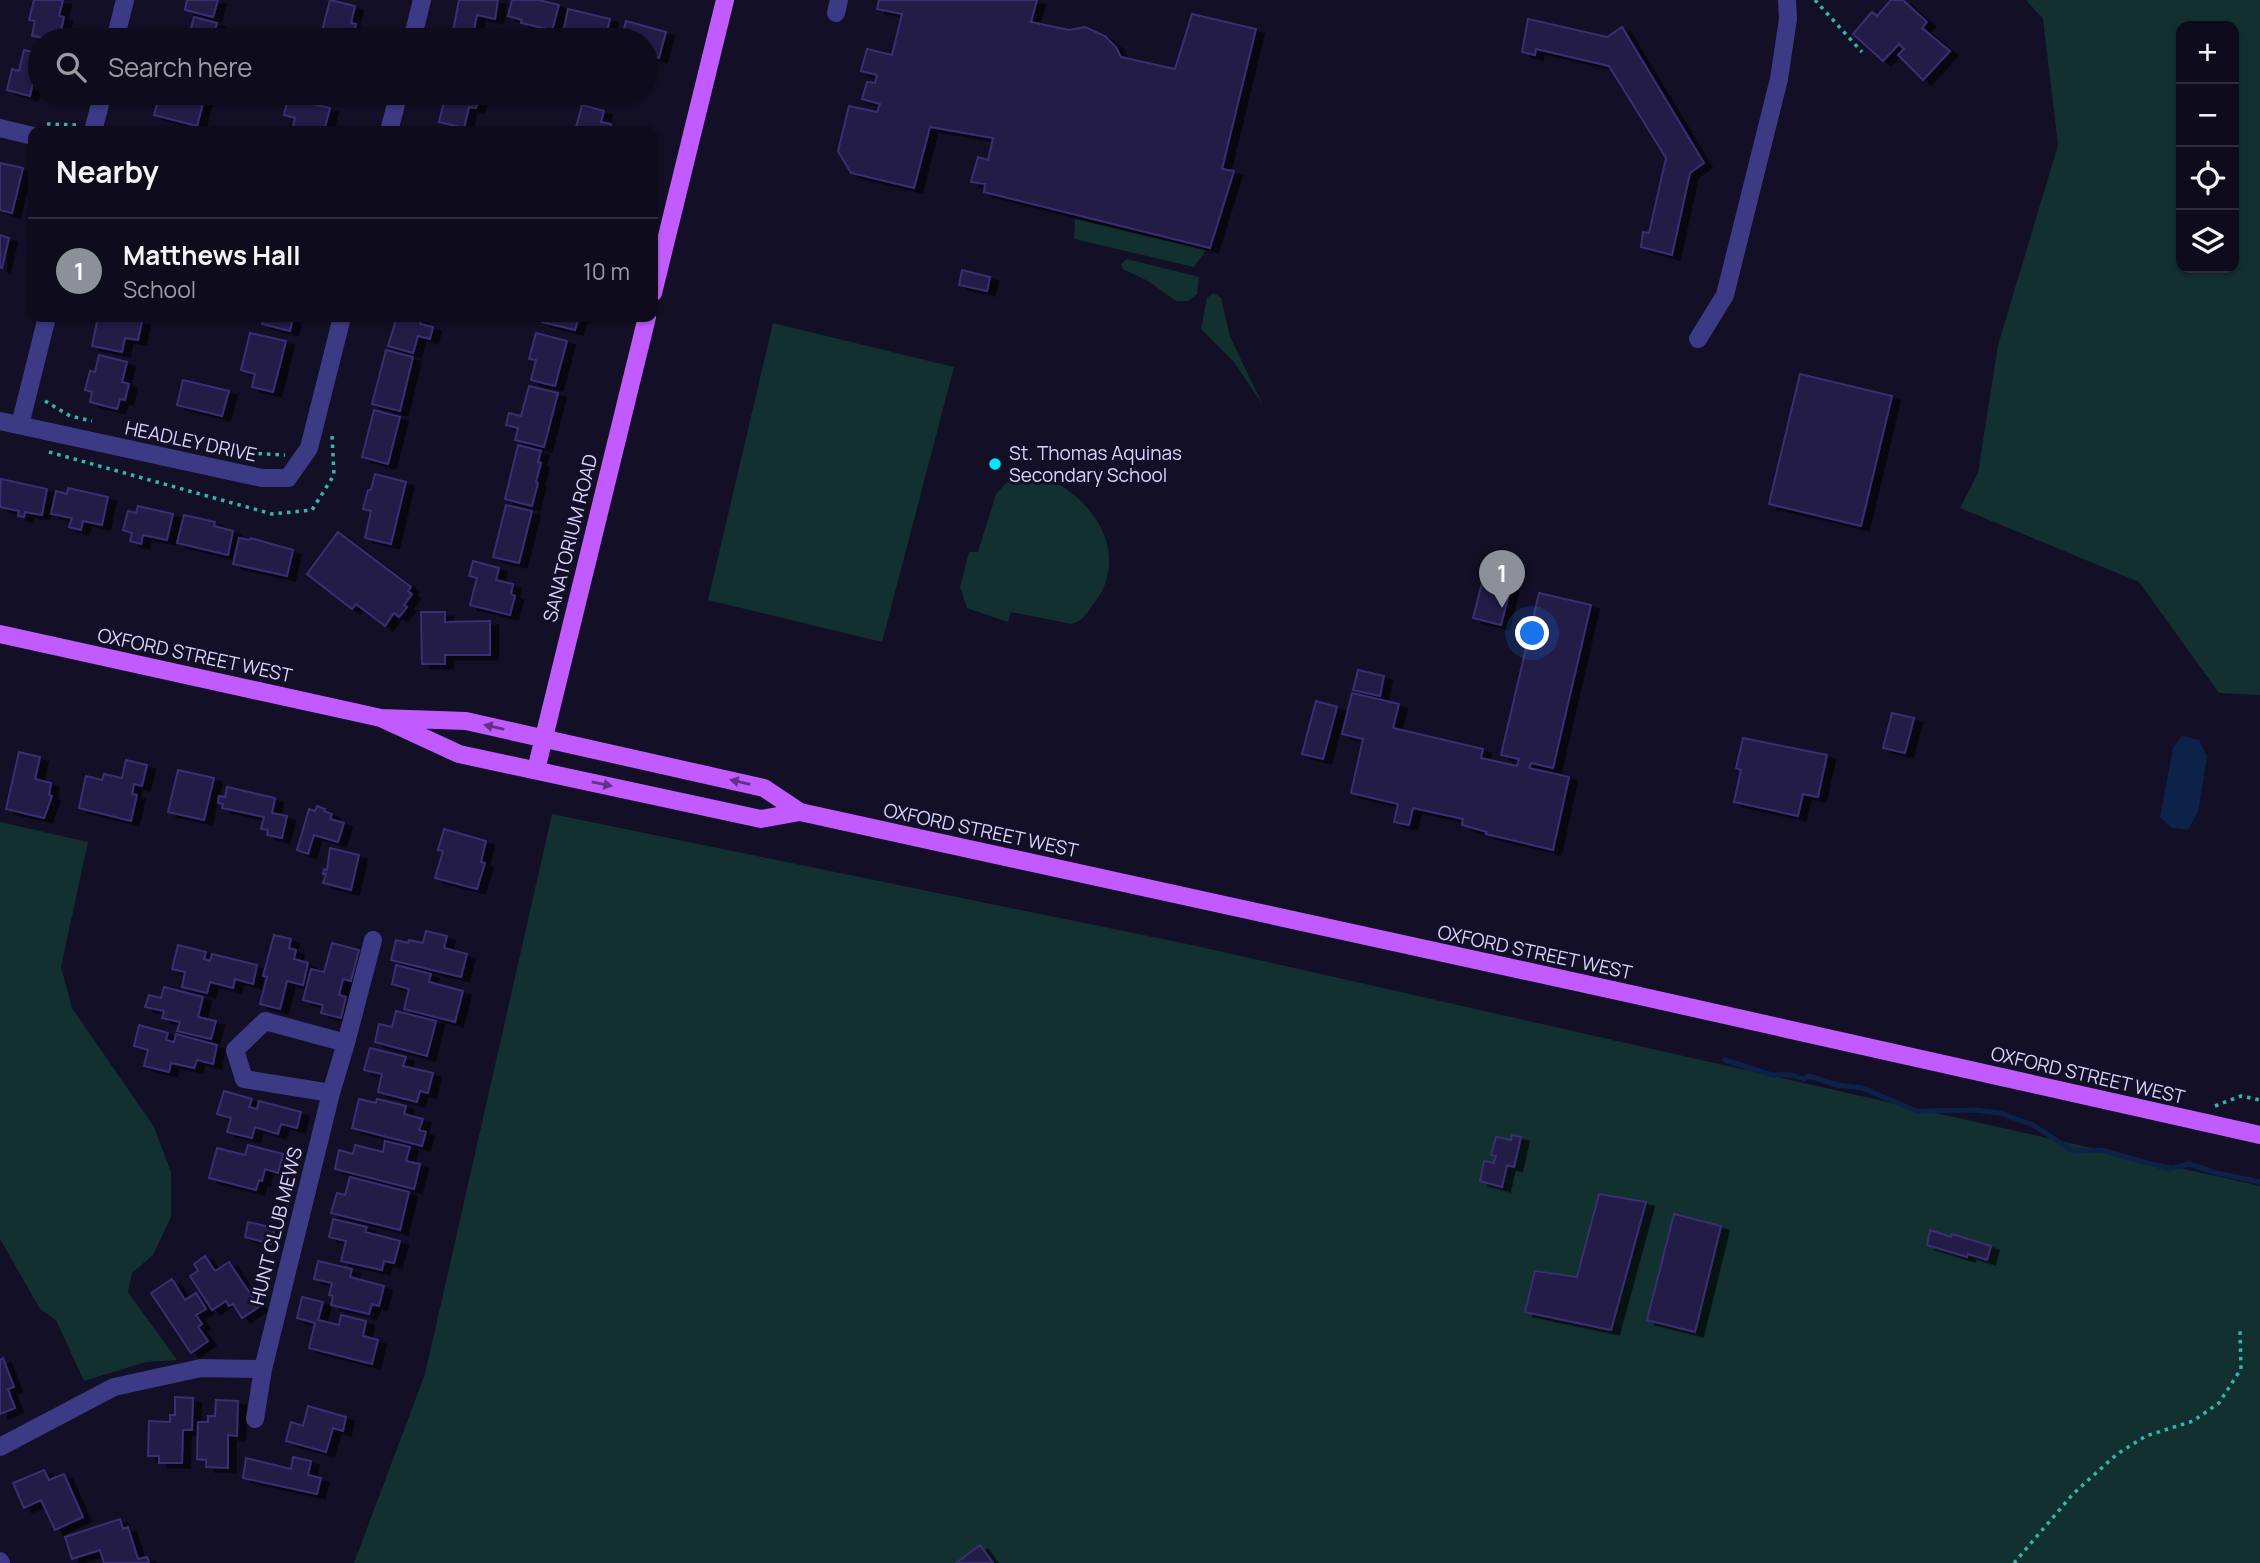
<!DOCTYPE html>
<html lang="en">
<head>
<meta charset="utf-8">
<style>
	:root { --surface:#0e0b1c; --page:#171425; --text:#f1f3f6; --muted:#9b9ba3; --line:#2e2b3b; --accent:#8c9099 }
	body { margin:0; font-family:Manrope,sans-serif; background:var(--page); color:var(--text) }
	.controls { position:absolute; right:21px; top:21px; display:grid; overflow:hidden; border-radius:14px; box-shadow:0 2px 5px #0004 }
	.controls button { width:63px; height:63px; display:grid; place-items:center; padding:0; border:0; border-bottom:2px solid var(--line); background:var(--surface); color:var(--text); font:35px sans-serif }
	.you { position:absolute; left:1533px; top:634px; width:24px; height:24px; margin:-18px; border:5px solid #fff; border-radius:50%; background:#1a73e8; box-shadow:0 0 0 10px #1a73e833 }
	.badge { display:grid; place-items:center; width:46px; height:46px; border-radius:50%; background:var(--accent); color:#fff; font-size:23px; font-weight:700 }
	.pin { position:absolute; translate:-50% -58px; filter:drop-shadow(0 2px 4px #0008) }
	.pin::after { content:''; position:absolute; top:37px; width:24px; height:21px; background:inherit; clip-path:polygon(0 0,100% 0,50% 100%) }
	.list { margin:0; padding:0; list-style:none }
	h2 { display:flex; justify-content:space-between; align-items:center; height:91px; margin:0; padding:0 28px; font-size:30px }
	h2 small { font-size:23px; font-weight:400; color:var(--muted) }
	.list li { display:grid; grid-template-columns:46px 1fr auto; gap:21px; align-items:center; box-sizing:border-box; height:105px; padding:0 28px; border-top:2px solid var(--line) }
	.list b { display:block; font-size:26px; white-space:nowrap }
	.list p { margin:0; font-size:23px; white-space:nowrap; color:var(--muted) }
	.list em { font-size:23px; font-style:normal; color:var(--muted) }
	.icon { flex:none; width:38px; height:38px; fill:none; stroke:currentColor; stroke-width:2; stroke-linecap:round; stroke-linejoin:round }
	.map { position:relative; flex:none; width:2260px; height:1563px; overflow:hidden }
	.search { position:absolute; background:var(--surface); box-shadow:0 2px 5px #0004; left:28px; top:28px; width:630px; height:77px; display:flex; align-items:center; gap:18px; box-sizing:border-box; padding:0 24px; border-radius:38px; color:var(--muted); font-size:26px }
	.panel { position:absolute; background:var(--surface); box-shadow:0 2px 5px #0004; left:28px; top:126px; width:630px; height:196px; border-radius:14px }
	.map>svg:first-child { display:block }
	.green { fill:#12302f; fill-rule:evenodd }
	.water { fill:#0c2248 }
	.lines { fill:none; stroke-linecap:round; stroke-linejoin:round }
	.stream { stroke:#0c2248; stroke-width:5 }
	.building { fill:#241b47; stroke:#3b2d73; stroke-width:2; filter:url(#shadow) }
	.path { stroke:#2fb8b0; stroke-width:3.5; stroke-dasharray:3.5 5; stroke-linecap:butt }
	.minor { stroke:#3d3a85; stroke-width:18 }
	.major { stroke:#c25bff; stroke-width:18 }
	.oneway { fill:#623188 }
	.poi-dot { fill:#00e5ff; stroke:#130f26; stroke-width:2.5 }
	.labels { text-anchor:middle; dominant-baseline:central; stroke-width:6; stroke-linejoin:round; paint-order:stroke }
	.street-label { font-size:19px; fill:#d9d4ff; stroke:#130f26 }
	.poi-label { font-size:19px; fill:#d9d4ff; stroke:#130f26; text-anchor:start }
</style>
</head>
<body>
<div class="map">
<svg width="2260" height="1563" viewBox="0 0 2260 1563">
	<defs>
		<filter id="shadow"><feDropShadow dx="8" dy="4.5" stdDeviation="0" flood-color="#0009"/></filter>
	</defs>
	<rect width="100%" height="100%" fill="#130f26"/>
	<!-- green -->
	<path class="green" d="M2026 0H2260V695L2219 693 2139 582 1960 508 1978 473 1998 345 2058 145 2043 19ZM2181 26H2234V268H2181Z
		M1075 219 1206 250 1194 267 1074 239Z
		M1127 259 1199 277 1197 294 1188 301H1176L1148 281 1123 269 1121 264Z
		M1214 293 1221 298 1230 337 1263 405 1234 362 1201 329 1207 298Z
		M773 323 954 367 882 642 708 600Z
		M1007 482C1022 482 1043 479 1057 484 1065 487 1072 493 1079 499 1111 529 1121 571 1092 606 1086 615 1082 620 1072 624L1011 612 1008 622 967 608 960 587 969 552H978L996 494Z
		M552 814 1192 945 2260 1186V1563H354L425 1374Z
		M0 822 88 842 61 967 72 1008 154 1127 171 1172V1217L153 1255 132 1273 128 1292 177 1360 146 1362 84 1381 56 1320 40 1309 0 1239Z"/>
	<!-- water -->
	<path class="water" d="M2182 736 2199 740 2207 756 2198 812 2188 830 2172 828 2160 817 2173 748Z"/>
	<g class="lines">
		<!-- stream -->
		<path class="stream" d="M1725 1060 1772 1075H1792L1804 1079 1809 1076 1837 1085 1862 1088 1917 1111 1975 1110 2000 1113 2033 1125 2073 1151 2101 1150 2169 1169 2189 1164 2217 1173 2260 1182"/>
	</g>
	<!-- building -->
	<path class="building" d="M34 0H63L59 16 64 17 59 40 32 36 35 21 29 20Z
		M187 0H218L213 17 185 10Z
		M330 0 355 6 351 23 356 24 352 40 320 39Z
		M459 0H498L495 19 477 15 473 35 453 31Z
		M512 0H539L559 5 552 30 521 23 522 20 508 16Z
		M879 0H1037L1031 22 1069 30 1085 27 1105 36 1116 47 1121 57 1175 69 1192 14 1256 29 1222 169 1234 171 1210 248 984 192 985 184 971 182 978 157 988 160 993 138 930 127 914 188 851 173 838 151 849 106 877 112 880 104 862 99 867 82 875 83 877 75 861 71 867 49 892 55 902 14 877 9Z
		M1891 0H1903L1927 22 1922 28 1950 51 1923 80 1898 55 1904 49 1899 44 1883 61 1853 34 1872 12 1877 16Z
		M568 9 610 19 605 40H592L563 33Z
		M194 17 217 23 213 37 209 36 208 40H185H188Z
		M1528 19 1607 37 1622 27 1704 163 1690 173 1672 255 1641 247 1643 232 1649 233 1666 158 1609 66 1536 49 1535 55 1522 52Z
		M626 21 666 32 659 58 646 54V40H621Z
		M24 50 40 54V81L34 79 30 96 7 90 12 69 19 71Z
		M160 93H184L183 95 204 100 197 126 154 115Z
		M446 93H474V95L479 97 476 108 469 107 464 128 439 122Z
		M288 98 330 108 324 131H292L295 118 284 115Z
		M582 105 604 111 601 122 611 124 610 129 621 131H575Z
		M0 163 23 168 12 213 0 210Z
		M0 235 9 238 2 268 0 267Z
		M962 270 990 277 987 291 959 285Z
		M98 317H129V318L142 321 138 340 125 338 122 352 92 346Z
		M264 317H293L290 331 262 324Z
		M397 317H422L420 324 433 327 430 339 418 336 413 353 388 346Z
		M544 317H579L575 330 542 322Z
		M250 333 286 341 273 392 252 387 255 374 241 370Z
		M536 333 567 341 555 386 531 380 536 360 529 359Z
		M386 350 413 357 400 411 372 404Z
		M99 355 127 362 122 382 129 384 125 400 120 399 117 409 90 402 92 392 85 390 90 371 95 372Z
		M1800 374 1892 396 1861 526 1769 504Z
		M183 380 229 391 222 416 177 405Z
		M529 386 558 393 544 447 515 440 518 428 506 425 509 413 521 416Z
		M374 410 400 417 388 464 362 457Z
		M518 445 541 451 538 462 541 463 536 482 538 483 532 506 505 499Z
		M375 474 406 482 391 544 365 538 371 511 363 509 368 490H371Z
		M1 479 47 489 42 515 25 512 24 517 18 516 19 511 0 507Z
		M68 488 108 497 102 525 83 521 81 530 69 527 72 518 51 514 56 491 67 494Z
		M506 505 532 511 519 563 493 557Z
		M138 506 173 514 167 540 143 535 141 544 130 541 132 533 123 530 128 511 136 513Z
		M184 515 215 522 214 526 233 531 228 555 177 543Z
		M338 532 411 587 408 591 412 594 404 605 407 607 399 617 394 613 385 626 356 604 352 609 307 574Z
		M239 538 249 540 251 538 293 550 287 576 233 564Z
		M473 561 499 568 496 580 513 584 511 594 515 596 510 615 470 605 477 578 469 576Z
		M1483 579 1511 586 1501 625 1473 618Z
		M1539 593 1591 605 1553 768 1531 763 1529 768 1569 777 1553 850 1486 834 1487 832 1462 825 1463 819 1413 808 1409 825 1394 822 1398 804 1351 793 1363 739 1342 734 1352 693 1399 704 1393 728 1483 749 1481 758 1517 766 1519 759 1501 755Z
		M421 612H445V622L490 621V655H445V664H422Z
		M1358 670 1384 676 1380 696 1353 690Z
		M1316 701 1337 707 1323 759 1302 754Z
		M1892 713 1914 718 1905 753 1883 748Z
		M1743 738 1827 755 1818 797 1803 794 1798 816 1734 802 1741 770 1736 768Z
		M19 752 40 757 35 779 51 783 49 795 52 796 44 818 6 809Z
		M126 760 147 765 142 786 134 784 132 794 137 795 131 821 79 808 86 776 102 780 104 774 122 778Z
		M178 770 214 778 204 820 168 812Z
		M227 787 275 798 272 813 287 816 282 838 267 835 268 830 261 829 264 817 222 808 223 804 218 803 219 796 225 797Z
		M317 806 325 809 324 811 332 814 330 819 344 823 338 842 314 835 308 854 297 850 309 809 315 811Z
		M444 829 486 841 481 862 485 863 477 889 435 878 443 851 438 850Z
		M330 848 359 855 351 890 323 883 326 874H323L324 869 327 870Z
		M426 931 447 936 444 948 467 954 461 977 391 960 396 940 408 943 409 940 423 943Z
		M274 935 291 939 289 948 296 950 294 959 308 963 303 985 287 981 280 1009 260 1004 267 977 263 976Z
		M332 943 359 950 351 981 343 979 339 995 346 997 341 1018 321 1013 323 1005 303 1000 311 969 324 972Z
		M178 945 206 952 204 959 210 961 212 954 257 965 253 984 235 979 233 988 210 982 207 993 182 987 185 972 172 969Z
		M396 965 431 974 429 982 463 991 455 1022 404 1009 409 989 392 984Z
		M164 987 203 997 198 1017 216 1021 211 1039 177 1031 180 1022 162 1018 164 1011 145 1007 149 995 161 998Z
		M396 1011 436 1021 427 1056 375 1042 379 1024 392 1027Z
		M139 1025 168 1033 166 1040 174 1042 176 1034 217 1045 213 1064 197 1060 194 1068 171 1063 169 1072 144 1066 148 1050 134 1046Z
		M370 1048 406 1057 403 1066 433 1073 428 1093 420 1091 417 1102 378 1092 382 1074 364 1070Z
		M224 1091 252 1099 249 1107 257 1109 259 1101 301 1112 297 1128 281 1124 278 1134 255 1127 252 1138 227 1132 231 1118 217 1114Z
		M359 1099 376 1103 377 1099 406 1106 404 1114 423 1119 419 1130 426 1132 422 1146 352 1128Z
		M1512 1135 1521 1137 1514 1167 1507 1165 1502 1187 1480 1181 1484 1161 1494 1163 1496 1156 1491 1155 1496 1137 1511 1140Z
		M385 1141 410 1147 406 1161 420 1164 414 1189 335 1169 339 1150 353 1154 355 1145 383 1152Z
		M248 1145 283 1154 278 1173 265 1169 262 1181 259 1180 256 1190 209 1178 217 1148 245 1155Z
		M350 1177 409 1192 400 1230 331 1213 337 1193 345 1195Z
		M1599 1194 1646 1202 1611 1330 1525 1312 1535 1271 1577 1277Z
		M1674 1214 1721 1226 1695 1332 1647 1320Z
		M333 1219 367 1227 365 1232 400 1241 394 1263 384 1261 382 1270 341 1261 346 1241 329 1237Z
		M248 1222 275 1228 271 1244 245 1237Z
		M1930 1230 1951 1237 1952 1234 1991 1246 1987 1260 1968 1254 1967 1257 1927 1245Z
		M205 1256 215 1271 229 1262 259 1307 242 1318 233 1304 229 1306 226 1301 212 1310 190 1276 198 1271 194 1264Z
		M318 1261 352 1269 350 1277 384 1286 379 1306 372 1304 369 1314 331 1305 333 1296 329 1295 332 1283 314 1279Z
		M172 1279 185 1300 196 1293 206 1309 196 1315 202 1324 198 1327 208 1341 191 1353 151 1293Z
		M302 1297 323 1302 318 1320 339 1325 341 1315 366 1321 363 1336 378 1340 372 1364 309 1348 315 1323 297 1318Z
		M3 1358 14 1387 8 1389 15 1408 0 1414V1360Z
		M175 1397 193 1398 192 1430H183L182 1463H159V1456H148L149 1421 170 1422V1415H175Z
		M216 1400 238 1401 237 1436 228 1435V1468L206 1467V1460L197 1459 198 1422H208V1416H215Z
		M308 1406 346 1417 343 1431 333 1428 326 1452 286 1441 291 1422 303 1426Z
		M293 1457 311 1461 308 1475 321 1478 317 1494 243 1478 246 1458 291 1469Z
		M44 1470 49 1480 64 1474 83 1517 55 1530 41 1500 24 1508 13 1483Z
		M120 1519 123 1529 128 1527 138 1559 147 1557 149 1563H104L100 1550 72 1559 65 1537Z
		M980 1545 993 1563H956Z"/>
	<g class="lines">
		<!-- path -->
		<path class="path" d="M1815 0 1862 52
			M47 124 78 125
			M45 401 70 416 92 421
			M49 452 272 514 312 510 334 475 332 435
			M233 452 285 455
			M2215 1106 2241 1096 2260 1100
			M2014 1563 2073 1494 2117 1454 2146 1436 2193 1421 2219 1403 2241 1369 2240 1331"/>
		<!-- minor -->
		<path class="minor" d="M836 13 839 0
			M115 40 125 0
			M412 40 422 0
			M0 128 33 136
			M93 131 103 93
			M389 131 399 93
			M1698 339 1725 295 1779 79 1788 19 1787 0
			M0 421 262 478H288L309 448 342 317
			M20 425 47 317
			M331 1093 244 1079 235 1050 265 1021 346 1043
			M255 1419 263 1369 331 1093 346 1043 373 940
			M0 1447 114 1387 201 1368 263 1369
			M0 1561 1 1563"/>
		<!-- major -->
		<path class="major" d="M653 293 725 0
			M0 634 381 718 466 721 764 788 800 812
			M381 718 459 754 761 819 800 812 1631 994 2260 1135
			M536 770 647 317"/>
	</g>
	<!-- one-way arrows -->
	<defs><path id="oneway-solid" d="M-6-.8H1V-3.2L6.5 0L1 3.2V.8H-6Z" transform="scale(1.75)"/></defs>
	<g class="oneway">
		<use href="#oneway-solid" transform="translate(494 727) rotate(-167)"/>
		<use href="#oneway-solid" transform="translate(740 782) rotate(-167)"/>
		<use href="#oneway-solid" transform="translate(602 784) rotate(12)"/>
	</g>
	<!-- markers -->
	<circle class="poi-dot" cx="995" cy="464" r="7"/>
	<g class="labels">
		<!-- street labels -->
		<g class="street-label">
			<text transform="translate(191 441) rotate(12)">HEADLEY DRIVE</text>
			<text transform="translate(570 538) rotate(-76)">SANATORIUM ROAD</text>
			<text transform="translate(195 655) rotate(12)">OXFORD STREET WEST</text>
			<text transform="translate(981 830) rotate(12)">OXFORD STREET WEST</text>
			<text transform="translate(1535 952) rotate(12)">OXFORD STREET WEST</text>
			<text transform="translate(2088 1075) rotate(13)">OXFORD STREET WEST</text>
			<text transform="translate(276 1226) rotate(-76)">HUNT CLUB MEWS</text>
		</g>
		<!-- poi labels -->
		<g class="poi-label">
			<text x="1009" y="453">St. Thomas Aquinas<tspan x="1009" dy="22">Secondary School</tspan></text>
		</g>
	</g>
</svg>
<div class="controls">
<button>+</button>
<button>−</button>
<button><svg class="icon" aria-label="locate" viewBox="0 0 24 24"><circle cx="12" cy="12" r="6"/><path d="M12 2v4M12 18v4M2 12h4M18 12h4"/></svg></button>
<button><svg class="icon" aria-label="layers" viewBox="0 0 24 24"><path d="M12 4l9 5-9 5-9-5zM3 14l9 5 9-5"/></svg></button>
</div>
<div class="you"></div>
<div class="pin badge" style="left:1502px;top:608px">1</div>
<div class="search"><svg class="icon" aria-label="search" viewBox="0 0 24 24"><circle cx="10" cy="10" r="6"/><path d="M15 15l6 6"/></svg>Search here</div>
<section class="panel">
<h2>Nearby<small></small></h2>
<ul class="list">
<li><span class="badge">1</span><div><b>Matthews Hall</b><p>School</p></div><em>10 m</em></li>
</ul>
</section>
</div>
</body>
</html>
